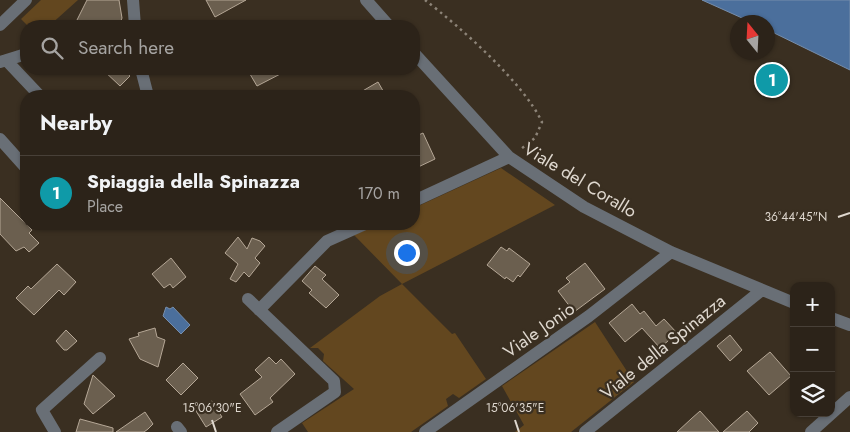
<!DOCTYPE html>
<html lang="en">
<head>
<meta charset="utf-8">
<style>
	:root { --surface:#2c2319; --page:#382f26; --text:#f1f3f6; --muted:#a6a4a2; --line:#484038; --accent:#8c9099 }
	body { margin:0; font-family:Jost,sans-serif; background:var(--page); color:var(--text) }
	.controls { position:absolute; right:15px; bottom:15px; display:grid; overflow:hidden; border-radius:10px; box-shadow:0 1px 4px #0004 }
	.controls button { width:45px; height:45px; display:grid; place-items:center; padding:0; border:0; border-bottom:1px solid var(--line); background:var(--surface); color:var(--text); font:25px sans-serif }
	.compass { position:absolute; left:730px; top:15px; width:45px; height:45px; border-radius:50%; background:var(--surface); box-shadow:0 1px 4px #0004; rotate:342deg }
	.you { position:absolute; left:406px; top:252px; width:18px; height:18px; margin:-12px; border:4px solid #fff; border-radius:50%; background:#1a73e8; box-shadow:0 0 0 8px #1a73e833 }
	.badge { display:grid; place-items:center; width:32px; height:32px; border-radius:50%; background:var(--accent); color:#fff; font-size:16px; font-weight:700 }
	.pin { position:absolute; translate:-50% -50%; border:2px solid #fff; box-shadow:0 1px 5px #0006 }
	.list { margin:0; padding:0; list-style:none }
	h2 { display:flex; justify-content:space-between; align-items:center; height:65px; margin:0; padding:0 20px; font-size:21px }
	h2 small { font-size:16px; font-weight:400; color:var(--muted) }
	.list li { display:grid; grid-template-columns:32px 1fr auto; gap:15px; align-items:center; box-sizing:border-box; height:75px; padding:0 20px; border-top:1px solid var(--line) }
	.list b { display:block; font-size:19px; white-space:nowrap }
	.list p { margin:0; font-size:16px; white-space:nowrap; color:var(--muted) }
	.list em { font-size:16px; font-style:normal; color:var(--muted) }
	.icon { flex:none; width:28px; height:28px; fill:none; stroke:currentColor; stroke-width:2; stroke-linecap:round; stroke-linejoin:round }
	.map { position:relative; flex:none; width:850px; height:432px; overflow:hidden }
	.search { position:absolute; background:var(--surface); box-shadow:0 1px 4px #0004; left:20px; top:20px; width:400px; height:55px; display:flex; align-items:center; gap:12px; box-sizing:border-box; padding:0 18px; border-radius:20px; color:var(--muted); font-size:19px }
	.panel { position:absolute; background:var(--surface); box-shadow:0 1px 4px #0004; left:20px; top:90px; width:400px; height:140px; border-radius:20px }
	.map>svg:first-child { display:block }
	.green { fill:#63471f }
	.water { fill:#4b6f9c; stroke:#778eab }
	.building { fill:#6b5f4f; stroke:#b5a796 }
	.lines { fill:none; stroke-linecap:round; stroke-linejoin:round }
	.path { stroke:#8d8478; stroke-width:2.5; stroke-dasharray:2.5 4; stroke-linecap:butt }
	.minor { stroke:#696f76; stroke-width:12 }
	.ticks { fill:none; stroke:#dfd8cf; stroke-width:2 }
	.labels { text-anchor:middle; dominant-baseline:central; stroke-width:4.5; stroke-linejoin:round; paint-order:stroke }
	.street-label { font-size:18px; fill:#dfd8cf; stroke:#3a2f21 }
	.ticks-label { font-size:12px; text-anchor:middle; fill:#dfd8cf; stroke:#3a2f21; stroke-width:4.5; stroke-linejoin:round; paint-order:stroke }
</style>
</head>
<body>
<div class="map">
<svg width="850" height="432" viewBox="0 0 850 432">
	<rect width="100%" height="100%" fill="#3a2f21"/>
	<!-- green -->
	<path class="green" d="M41 0H78L49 26H28L21 19Z
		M501 168 555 205 402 284 452 334 455 333 486 379 459 398 453 394 446 399 448 406 411 432H308L302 423 354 389 323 361 324 354 318 348H310L380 296 402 284 354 235 379 224H414V208Z
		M595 322 634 382 571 432H515L524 425 502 386Z"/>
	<!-- water -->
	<path class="water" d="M702 0H850V70L768 30V22H751Z
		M166 307 170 309 173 307 190 325 181 334 163 316Z"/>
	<!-- building -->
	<path class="building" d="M87 0H119L122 18 119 26H74Z
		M206 0H246L215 17Z
		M102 69H123L130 76 120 86Z
		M247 69H290L257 86Z
		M378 82 386 96H354Z
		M423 133 435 159 414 169V137Z
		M0 198 32 230 29 233 39 243 29 252 24 247 16 251 0 234Z
		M238 237 247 249 252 238 260 241 265 246 255 258 260 263 249 277 244 272 236 282 230 279 238 264 225 253Z
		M501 247 507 251 509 248 530 264 520 277 518 275 513 282 506 277 505 279 487 265Z
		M171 258 186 277 173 288 170 284 164 288 152 274Z
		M585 263 605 289 574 312 558 291 570 282 566 278Z
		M57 264 76 282 64 295 59 290 34 315 16 298 28 286 31 289Z
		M315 266 326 275 322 279 339 295 326 308 309 293 312 290 302 281Z
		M632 304 640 314 644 311 656 326 664 319 677 333 660 348 642 328 625 342 609 323Z
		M155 328 157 337 165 340 158 367 140 359 129 339 139 336 138 333Z
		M66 330 77 341 67 350H64L56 341Z
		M730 335 742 350 730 361 717 346Z
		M770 352 791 376 769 395 747 371Z
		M269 357 276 364 281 359 295 374 270 398 273 402 255 415 240 394 262 377 255 370Z
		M183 363 198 378 181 395 166 380Z
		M93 375 115 396 93 414 84 404Z
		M212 401 222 417 206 427 196 411Z
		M700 411 719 432H677L691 419Z
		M747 411 758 423 749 432H723Z
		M145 412 153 424 148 429 144 432H116Z
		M80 419 113 428V432H76Z"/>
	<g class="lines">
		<!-- path -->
		<path class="path" d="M425 0C460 27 523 82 542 122L535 138 521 149"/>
		<!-- minor -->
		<path class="minor" d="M133 0 135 26
			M366 0 389 26
			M0 25 26 0
			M414 53 509 157 584 207 671 252 794 303
			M6 60 40 96
			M0 62 26 54
			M141 69 148 96
			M0 139 26 168
			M414 201 509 157
			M248 299 334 381 335 392 277 432
			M259 310 327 241 365 224
			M831 318 850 325
			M177 427 181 432
			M55 432 42 410 100 358
			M425 432 589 316 671 252
			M585 432 762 290
			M811 432 850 397"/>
	</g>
	<!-- ticks -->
	<path class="ticks" d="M838 217 850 213M212 420 216 432M515 420 519 432"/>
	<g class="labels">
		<!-- street labels -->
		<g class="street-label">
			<text transform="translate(580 180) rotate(31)">Viale del Corallo</text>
			<text transform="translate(539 330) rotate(-35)">Viale Jonio</text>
			<text transform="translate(663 347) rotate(-39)">Viale della Spinazza</text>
		</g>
	</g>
	<g class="ticks-label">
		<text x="796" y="221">36°44'45"N</text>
		<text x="212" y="412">15°06'30"E</text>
		<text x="515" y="412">15°06'35"E</text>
	</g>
</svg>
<div class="controls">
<button>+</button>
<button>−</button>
<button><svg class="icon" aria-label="layers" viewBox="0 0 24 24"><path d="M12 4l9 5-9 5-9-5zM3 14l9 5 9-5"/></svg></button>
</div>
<svg class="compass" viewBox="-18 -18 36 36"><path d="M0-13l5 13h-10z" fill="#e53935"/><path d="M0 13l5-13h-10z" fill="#a6a4a2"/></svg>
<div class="you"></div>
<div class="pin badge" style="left:772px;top:80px;background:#0f9aa8">1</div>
<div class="search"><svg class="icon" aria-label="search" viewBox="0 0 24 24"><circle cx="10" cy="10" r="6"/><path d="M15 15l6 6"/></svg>Search here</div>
<section class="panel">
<h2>Nearby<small></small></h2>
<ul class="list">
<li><span class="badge" style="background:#0f9aa8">1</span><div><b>Spiaggia della Spinazza</b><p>Place</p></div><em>170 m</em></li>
</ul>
</section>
</div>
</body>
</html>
